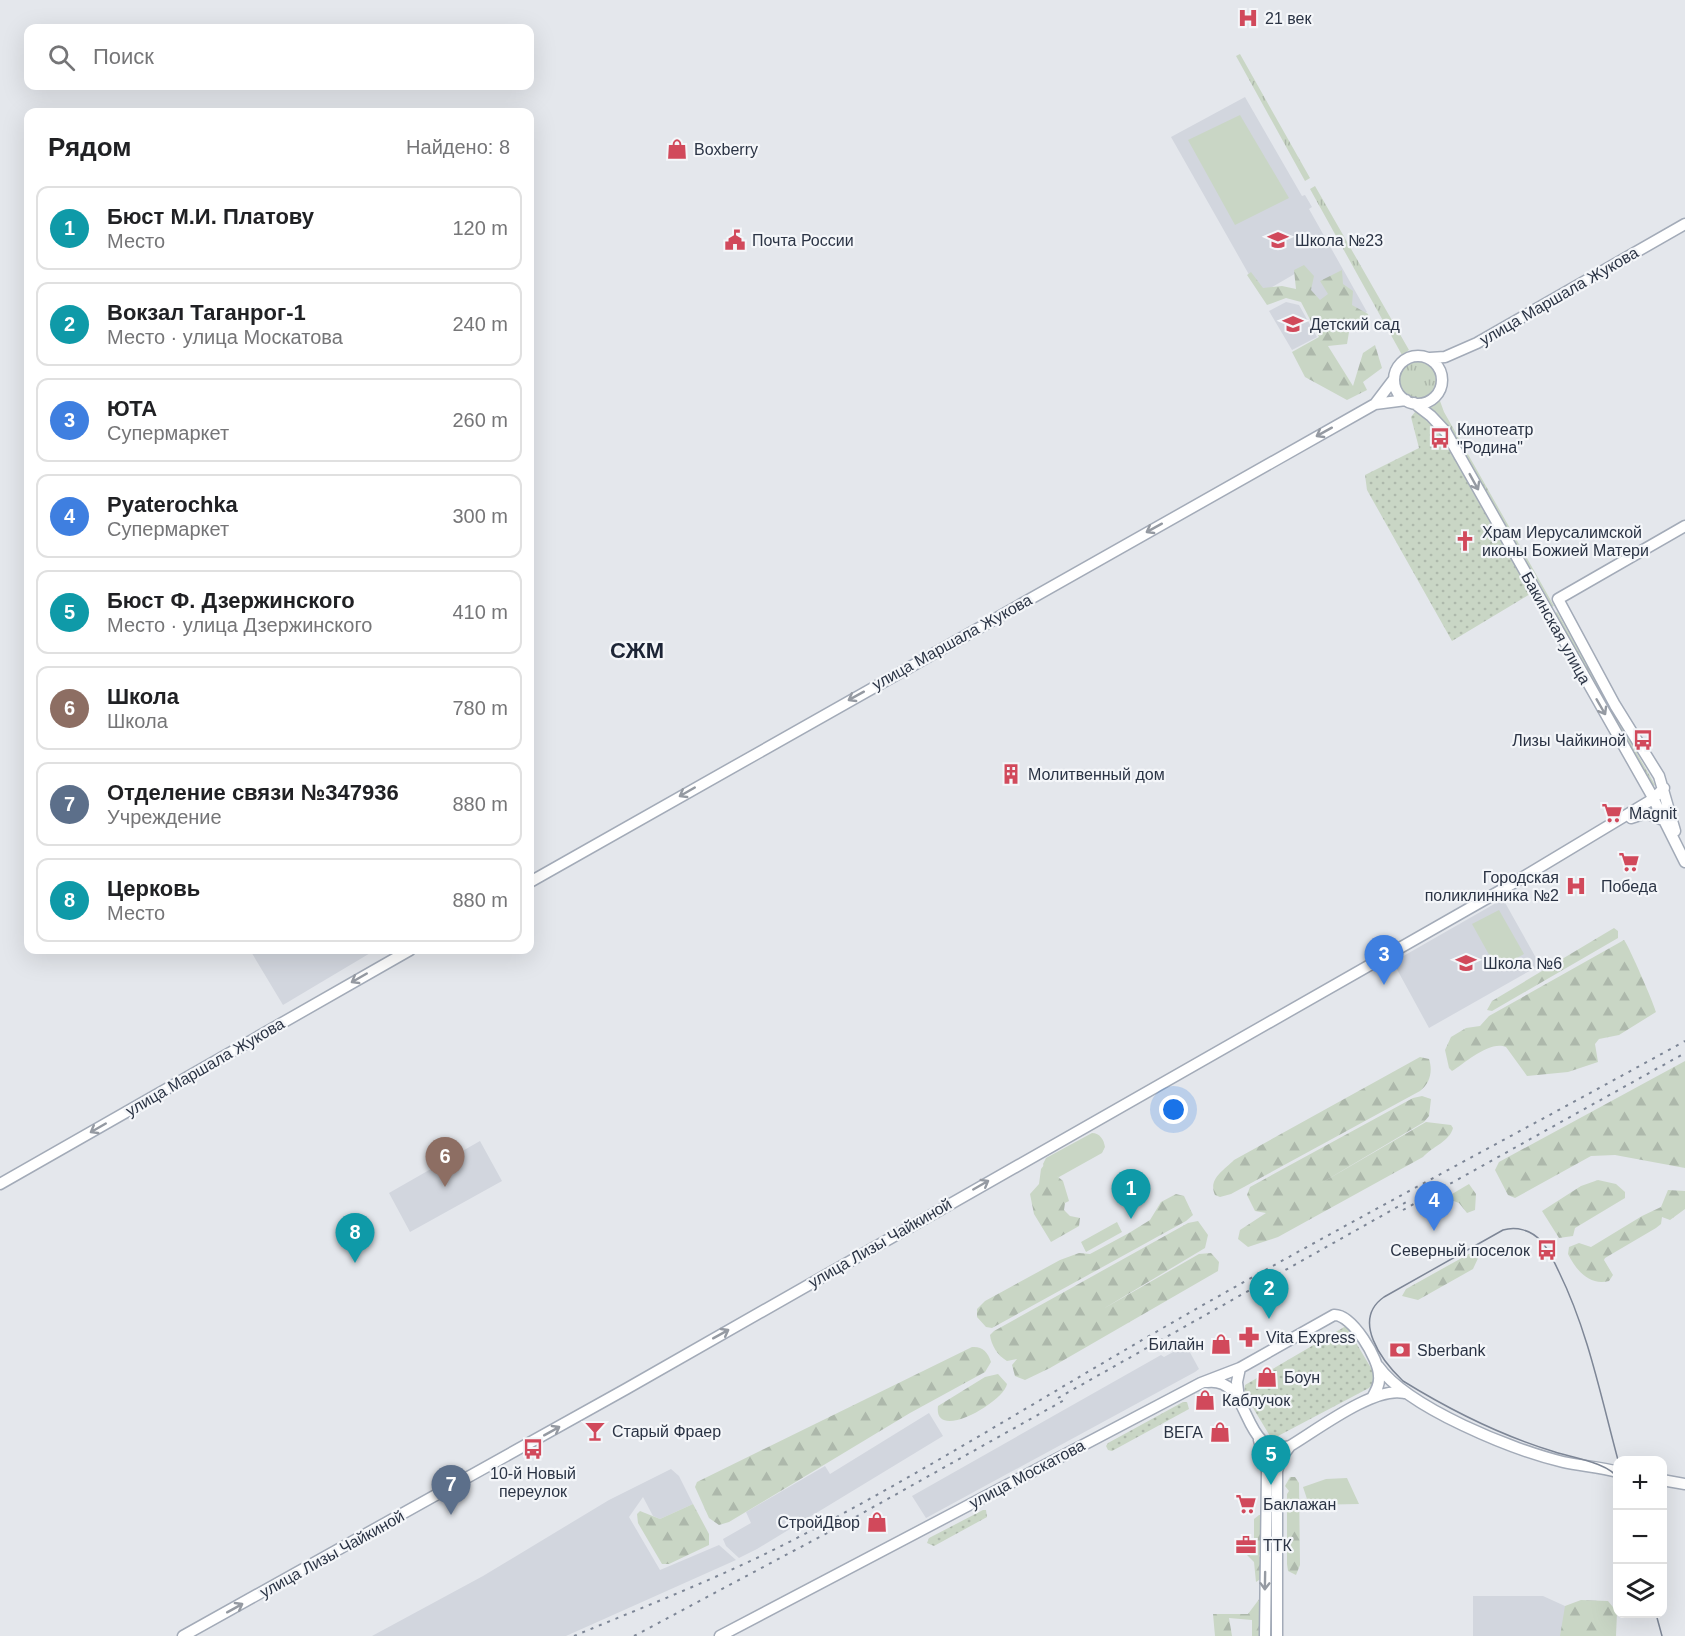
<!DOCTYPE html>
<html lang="ru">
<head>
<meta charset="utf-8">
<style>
	:root { --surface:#fff; --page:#f6f6f6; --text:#202124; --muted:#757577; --line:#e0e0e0; --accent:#0f766e }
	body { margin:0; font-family:Helvetica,sans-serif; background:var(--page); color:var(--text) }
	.controls { position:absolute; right:18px; bottom:18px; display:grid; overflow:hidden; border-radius:12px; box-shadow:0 6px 24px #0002 }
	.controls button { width:54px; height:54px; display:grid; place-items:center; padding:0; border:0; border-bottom:2px solid var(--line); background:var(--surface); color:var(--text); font:30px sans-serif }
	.you { position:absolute; left:1174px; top:1110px; width:21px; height:21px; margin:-15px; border:4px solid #fff; border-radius:50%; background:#1a73e8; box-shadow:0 0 0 9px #1a73e833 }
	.badge { display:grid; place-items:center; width:39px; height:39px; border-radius:50%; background:var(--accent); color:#fff; font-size:20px; font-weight:700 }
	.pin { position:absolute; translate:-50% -50px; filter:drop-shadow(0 2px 3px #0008) }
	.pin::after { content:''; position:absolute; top:32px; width:21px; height:18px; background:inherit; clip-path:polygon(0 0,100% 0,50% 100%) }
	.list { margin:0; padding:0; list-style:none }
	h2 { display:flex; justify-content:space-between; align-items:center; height:78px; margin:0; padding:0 24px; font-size:26px }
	h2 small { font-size:20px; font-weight:400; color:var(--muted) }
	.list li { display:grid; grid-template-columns:39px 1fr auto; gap:18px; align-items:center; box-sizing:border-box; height:84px; margin:0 12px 12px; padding:0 12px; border:2px solid var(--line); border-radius:12px }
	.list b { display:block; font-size:22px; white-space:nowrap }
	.list p { margin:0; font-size:20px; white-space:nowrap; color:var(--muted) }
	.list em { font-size:20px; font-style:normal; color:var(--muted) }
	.icon { flex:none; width:33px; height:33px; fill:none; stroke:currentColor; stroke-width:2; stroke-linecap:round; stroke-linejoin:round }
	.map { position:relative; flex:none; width:1685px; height:1636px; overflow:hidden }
	.search { position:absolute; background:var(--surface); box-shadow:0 6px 24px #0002; left:24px; top:24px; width:510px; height:66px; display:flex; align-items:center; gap:15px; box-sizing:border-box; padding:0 21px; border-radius:12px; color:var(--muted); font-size:22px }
	.panel { position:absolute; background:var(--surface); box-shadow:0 6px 24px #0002; left:24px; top:108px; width:510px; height:846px; border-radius:12px }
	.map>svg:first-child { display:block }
	.built { fill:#d2d6de }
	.grass { fill:url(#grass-tufts) }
	.forest { fill:url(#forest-firs) }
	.park { fill:url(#park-dots) }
	.pitch { fill:#c9d6c5 }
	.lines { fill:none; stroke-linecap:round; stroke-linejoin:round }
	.major-casing { stroke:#a3abb8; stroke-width:13 }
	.major { stroke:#fff; stroke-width:10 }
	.tram { stroke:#7d8696; stroke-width:1.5 }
	.rail { stroke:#7d8696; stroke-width:2; stroke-dasharray:3 6; stroke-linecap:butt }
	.oneway { stroke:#959aa2 }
	.labels { text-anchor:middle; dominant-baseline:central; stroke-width:4.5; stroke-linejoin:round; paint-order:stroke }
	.poi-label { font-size:16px; fill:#2b3445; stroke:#f4f6f9; text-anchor:start }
	.street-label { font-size:16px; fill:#2b3445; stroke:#f4f6f9 }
	.district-label { font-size:22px; font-weight:bold; fill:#1d2536; stroke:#f4f6f9 }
</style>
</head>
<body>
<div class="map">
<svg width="1685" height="1636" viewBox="0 0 1685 1636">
	<defs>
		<pattern id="grass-tufts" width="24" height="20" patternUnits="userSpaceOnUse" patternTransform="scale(1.5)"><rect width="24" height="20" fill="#c9d6c5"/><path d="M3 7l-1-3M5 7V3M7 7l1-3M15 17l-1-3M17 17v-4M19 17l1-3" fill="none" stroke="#adb8ab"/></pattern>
		<pattern id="forest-firs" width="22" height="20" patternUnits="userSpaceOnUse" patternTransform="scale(1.5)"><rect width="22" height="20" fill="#c9d6c5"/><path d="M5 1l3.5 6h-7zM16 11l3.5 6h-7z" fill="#adb8ab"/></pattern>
		<pattern id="park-dots" width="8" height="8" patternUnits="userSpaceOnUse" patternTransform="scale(1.5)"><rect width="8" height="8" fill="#c9d6c5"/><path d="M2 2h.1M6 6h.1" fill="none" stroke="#adb8ab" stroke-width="1.8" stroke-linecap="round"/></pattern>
	</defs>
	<rect width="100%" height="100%" fill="#e4e7ec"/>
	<!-- built -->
	<path class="built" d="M1245 97 1302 196 1305 195 1312 207 1309 209 1367 312 1332 332 1298 272 1260 294 1171 137Z
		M1286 302 1299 305 1317 337 1292 350 1269 311Z
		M1503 899 1540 965 1429 1028 1393 962Z
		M250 950H371L372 952 283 1005Z
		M480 1141 502 1181 410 1232 389 1193Z
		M1186 1345 1199 1369 1195 1372 926 1518 912 1496 1161 1355 1164 1357Z
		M929 1413 943 1436 757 1549 739 1558 726 1546 723 1539 751 1523 746 1512 825 1466 830 1474Z
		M671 1469 679 1476 693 1504 660 1519 653 1516 643 1497 629 1517 660 1570 719 1545 736 1560 566 1636H372L483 1576 609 1500Z
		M1473 1596H1543L1565 1606V1636H1473Z"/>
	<!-- grass -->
	<path class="grass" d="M1240 54 1310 178 1305 181 1236 56Z
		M1315 186 1409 350 1402 355 1310 189Z
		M1398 379a20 20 0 1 1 40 0a20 20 0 1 1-40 0Z
		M1440 401 1444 412 1554 606 1549 608 1428 409Z
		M1557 612 1655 785 1652 787 1554 614Z"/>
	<!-- forest -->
	<path class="forest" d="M1304 265 1314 276 1311 290 1320 300 1328 294 1320 281 1342 270 1343 284 1353 291 1352 305 1368 314 1370 321 1350 326 1347 344 1328 346 1353 386 1363 353 1375 345 1382 368 1363 382 1367 390 1347 400 1305 377 1292 352 1319 337 1301 302 1286 298 1267 305 1247 275 1251 272 1263 288 1282 286 1296 289 1294 270Z
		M1614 928 1618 931V938L1492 1011 1487 1010 1492 1001Z
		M1624 940C1629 946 1655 1006 1656 1012L1619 1035 1599 1039 1595 1044 1598 1062 1568 1072 1527 1076 1506 1047C1490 1040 1465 1063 1452 1071L1449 1068 1445 1050 1451 1037 1466 1028 1480 1026 1489 1016Z
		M1420 1057 1429 1059C1433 1071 1430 1084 1420 1091L1231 1194 1220 1197 1215 1195C1208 1179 1223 1171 1234 1160Z
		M1685 1061V1168L1615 1155 1591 1156 1515 1198 1508 1195 1495 1170 1499 1162Z
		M1422 1096 1431 1099 1429 1116 1424 1122 1318 1185 1426 1122 1451 1125 1453 1128C1450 1141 1432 1147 1423 1157L1278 1237 1248 1247 1238 1239 1240 1230 1266 1213 1255 1211 1247 1195 1250 1187 1413 1098Z
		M1044 1165 1063 1181 1069 1201 1065 1203 1064 1210 1070 1216 1080 1218 1079 1226 1051 1242 1034 1214 1030 1194 1039 1184 1041 1169Z
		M1598 1180 1616 1184 1625 1192V1198L1575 1228 1573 1236 1559 1238 1542 1211 1581 1186Z
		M1469 1184 1476 1194 1475 1210 1467 1213 1459 1203 1451 1200 1452 1194Z
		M1668 1190 1685 1191V1209L1670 1220 1662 1217 1661 1224 1656 1228 1605 1258 1604 1260 1613 1275 1609 1281C1589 1286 1576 1270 1568 1254L1569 1247 1579 1243 1591 1247 1642 1216 1661 1207Z
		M1176 1194 1184 1196 1193 1215 1186 1221 992 1328 986 1327 977 1317V1309L985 1301 1060 1260 1079 1253 1090 1254 1129 1233 1150 1220 1161 1202Z
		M1198 1221 1208 1235 1205 1248 1103 1309 1199 1254 1211 1253 1219 1262 1218 1271 1050 1368 1025 1380 1015 1376 1012 1365 1017 1359 1007 1361C998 1356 991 1345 990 1335L994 1331 1188 1223Z
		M1476 1250 1480 1254 1473 1269 1418 1300 1402 1296 1406 1289Z
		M972 1347C982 1346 988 1352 991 1362L985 1372 910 1413 729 1522 719 1525 709 1518 695 1487 697 1482Z
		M998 1374 1007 1384C1004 1402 933 1443 938 1406L985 1377Z
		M1290 1477H1295L1299 1483 1300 1565 1296 1575 1288 1571 1287 1564V1494L1289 1491 1285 1486Z
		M693 1504 709 1534V1545L669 1564H662L638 1523 637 1514 640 1511 660 1519Z
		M1259 1515H1261L1263 1549 1259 1556 1262 1559V1578L1256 1582 1254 1562 1246 1554H1254V1519Z
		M1260 1598 1261 1636H1252V1620L1229 1618 1232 1636H1215L1213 1614H1248Z
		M1581 1600 1608 1601 1617 1612 1616 1636H1560L1565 1606Z"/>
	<!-- park -->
	<path class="park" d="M1419 407 1431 416 1535 591 1452 641 1367 490 1365 475 1419 448 1411 417Z
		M1346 1326 1374 1373V1382L1369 1388 1278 1436H1270L1244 1393 1245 1385Z
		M1183 1402H1187L1189 1409 1112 1451 1108 1450 1106 1446 1108 1443Z
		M983 1510H986L987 1517 934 1546 927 1543 929 1538Z"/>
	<!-- pitch -->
	<path class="pitch" d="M1240 115 1289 198 1235 225 1188 140Z
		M1499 910 1524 954 1497 969 1472 924Z
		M1092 1133C1100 1133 1104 1140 1105 1147L1102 1153 1059 1177 1047 1175 1043 1164 1046 1158Z
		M1117 1222 1122 1232 1086 1252 1081 1242Z
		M1347 1478 1359 1504 1309 1505 1303 1487 1326 1479Z"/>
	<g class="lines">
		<!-- major casing -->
		<g class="major-casing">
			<path id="major" d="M1394 380a24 24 0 1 1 48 0a24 24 0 1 1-48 0Z
				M1430 358 1445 357 1477 343 1685 224
				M1414 403 1431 416 1446 432 1651 794 1685 862
				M1375 404 1406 400
				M1631 818 1646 813 1663 820
				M1675 831 1659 776 1615 705 1558 599 1685 526
				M530 882 1375 404 1394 379
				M0 1184 410 950
				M1378 1366C1408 1408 1513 1450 1563 1462 1581 1466 1600 1467 1618 1472
				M1207 1382C1254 1376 1239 1459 1290 1446 1317 1430 1374 1386 1404 1393
				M1239 1399 1237 1382 1240 1368
				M1259 1440 1267 1471 1265 1636
				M1662 1480 1685 1484
				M183 1636 626 1389 1505 888 1653 799 1664 788
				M720 1636 1201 1383 1240 1368 1334 1315C1352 1314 1379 1359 1379 1376 1380 1384 1376 1391 1372 1398
				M1277 1636V1471L1281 1458 1290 1446"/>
		</g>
		<!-- major -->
		<use href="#major" class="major"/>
		<!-- tram -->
		<path class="tram" d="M1618 1479C1611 1463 1570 1457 1555 1452 1502 1436 1450 1410 1403 1381 1382 1361 1351 1320 1384 1297L1503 1230C1516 1226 1531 1230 1541 1241 1549 1249 1554 1262 1559 1272 1588 1331 1601 1397 1618 1460
			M1656 1614 1662 1636"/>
		<!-- rail -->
		<path class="rail" d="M1403 1210 1685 1053
			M1058 1398 1408 1201
			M574 1636C648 1605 724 1576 795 1539 932 1468 1062 1385 1196 1309 1358 1217 1522 1131 1685 1041
			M634 1636 827 1533 1068 1398"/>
	</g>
	<!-- one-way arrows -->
	<defs><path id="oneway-shaft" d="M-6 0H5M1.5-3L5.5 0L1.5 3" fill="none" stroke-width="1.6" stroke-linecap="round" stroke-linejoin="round" transform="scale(1.5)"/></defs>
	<g class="oneway">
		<use href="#oneway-shaft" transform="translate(1324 432) rotate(151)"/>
		<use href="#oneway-shaft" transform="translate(1474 482) rotate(61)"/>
		<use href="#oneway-shaft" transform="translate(1154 528) rotate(151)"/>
		<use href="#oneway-shaft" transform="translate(856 696) rotate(151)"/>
		<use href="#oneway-shaft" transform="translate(1601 707) rotate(60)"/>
		<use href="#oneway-shaft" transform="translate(687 792) rotate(150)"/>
		<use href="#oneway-shaft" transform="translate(359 978) rotate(150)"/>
		<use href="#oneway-shaft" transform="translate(98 1128) rotate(150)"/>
		<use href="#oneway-shaft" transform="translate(981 1185) rotate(-30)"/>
		<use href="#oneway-shaft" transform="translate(721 1334) rotate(-29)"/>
		<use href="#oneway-shaft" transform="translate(552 1431) rotate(-29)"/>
		<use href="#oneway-shaft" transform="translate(1265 1581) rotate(91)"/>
		<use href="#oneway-shaft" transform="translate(235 1608) rotate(-29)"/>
	</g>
	<!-- icons -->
	<defs>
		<g id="hospital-bare" transform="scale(1.62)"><path d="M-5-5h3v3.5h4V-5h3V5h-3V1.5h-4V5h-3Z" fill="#d1495b" stroke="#f4f6f9" stroke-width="2.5" paint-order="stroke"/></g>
		<g id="shop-bare" transform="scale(1.62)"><path d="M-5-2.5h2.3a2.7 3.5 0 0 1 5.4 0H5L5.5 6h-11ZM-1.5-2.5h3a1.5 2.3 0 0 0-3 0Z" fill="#d1495b" stroke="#f4f6f9" stroke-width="2.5" paint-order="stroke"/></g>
		<g id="civic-bare" transform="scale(1.62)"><path d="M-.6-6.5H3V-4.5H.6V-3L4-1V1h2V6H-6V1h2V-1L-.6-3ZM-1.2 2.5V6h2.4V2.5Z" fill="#d1495b" stroke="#f4f6f9" stroke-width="2.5" paint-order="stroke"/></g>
		<g id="school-bare" transform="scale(1.62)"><path d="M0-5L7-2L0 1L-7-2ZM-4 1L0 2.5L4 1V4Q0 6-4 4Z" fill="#d1495b" stroke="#f4f6f9" stroke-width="2.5" paint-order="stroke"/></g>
		<g id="bus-bare" transform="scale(1.62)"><path d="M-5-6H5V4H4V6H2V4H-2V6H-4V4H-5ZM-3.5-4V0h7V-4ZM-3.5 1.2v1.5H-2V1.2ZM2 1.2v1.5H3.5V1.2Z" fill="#d1495b" stroke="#f4f6f9" stroke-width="2.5" paint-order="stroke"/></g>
		<g id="church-bare" transform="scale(1.62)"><path d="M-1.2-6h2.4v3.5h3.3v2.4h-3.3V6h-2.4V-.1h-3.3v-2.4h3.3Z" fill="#d1495b" stroke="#f4f6f9" stroke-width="2.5" paint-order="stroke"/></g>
		<g id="building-bare" transform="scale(1.62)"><path d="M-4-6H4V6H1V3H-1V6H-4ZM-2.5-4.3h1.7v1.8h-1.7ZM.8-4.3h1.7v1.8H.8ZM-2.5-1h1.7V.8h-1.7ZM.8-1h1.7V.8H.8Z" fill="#d1495b" stroke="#f4f6f9" stroke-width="2.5" paint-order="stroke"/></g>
		<g id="supermarket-bare" transform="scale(1.62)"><path d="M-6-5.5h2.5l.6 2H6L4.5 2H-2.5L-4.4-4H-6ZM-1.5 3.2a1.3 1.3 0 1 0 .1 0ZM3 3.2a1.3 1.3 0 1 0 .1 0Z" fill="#d1495b" stroke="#f4f6f9" stroke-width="2.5" paint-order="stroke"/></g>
		<g id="pharmacy-bare" transform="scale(1.62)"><path d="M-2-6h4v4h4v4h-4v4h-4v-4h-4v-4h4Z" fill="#d1495b" stroke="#f4f6f9" stroke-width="2.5" paint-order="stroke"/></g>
		<g id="bank-bare" transform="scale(1.62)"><path d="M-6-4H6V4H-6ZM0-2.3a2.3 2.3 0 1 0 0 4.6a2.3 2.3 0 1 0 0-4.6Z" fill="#d1495b" stroke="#f4f6f9" stroke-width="2.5" paint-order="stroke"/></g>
		<g id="bar-bare" transform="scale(1.62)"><path d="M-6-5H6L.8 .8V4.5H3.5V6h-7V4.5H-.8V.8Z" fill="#d1495b" stroke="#f4f6f9" stroke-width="2.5" paint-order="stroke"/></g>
		<g id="office-bare" transform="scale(1.62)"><path d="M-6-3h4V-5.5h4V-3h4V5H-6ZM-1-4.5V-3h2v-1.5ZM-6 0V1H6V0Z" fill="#d1495b" stroke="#f4f6f9" stroke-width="2.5" paint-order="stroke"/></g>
	</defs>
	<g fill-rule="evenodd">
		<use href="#hospital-bare" x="1248" y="18"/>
		<use href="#shop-bare" x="677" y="149"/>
		<use href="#civic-bare" x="735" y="240"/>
		<use href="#school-bare" x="1278" y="240"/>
		<use href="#school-bare" x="1293" y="324"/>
		<use href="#bus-bare" x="1440" y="438"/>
		<use href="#church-bare" x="1465" y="541"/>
		<use href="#bus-bare" x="1643" y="740"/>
		<use href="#building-bare" x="1011" y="774"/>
		<use href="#supermarket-bare" x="1612" y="813"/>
		<use href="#supermarket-bare" x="1629" y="862"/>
		<use href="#hospital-bare" x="1576" y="886"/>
		<use href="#school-bare" x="1466" y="963"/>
		<use href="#bus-bare" x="1547" y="1250"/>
		<use href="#pharmacy-bare" x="1249" y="1337"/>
		<use href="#shop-bare" x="1221" y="1344"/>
		<use href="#bank-bare" x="1400" y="1350"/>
		<use href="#shop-bare" x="1267" y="1377"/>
		<use href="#shop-bare" x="1205" y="1400"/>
		<use href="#bar-bare" x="595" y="1431"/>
		<use href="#shop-bare" x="1220" y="1432"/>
		<use href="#bus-bare" x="533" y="1449"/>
		<use href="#supermarket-bare" x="1246" y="1504"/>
		<use href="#shop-bare" x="877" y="1522"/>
		<use href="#office-bare" x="1246" y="1545"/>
	</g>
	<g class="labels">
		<!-- poi labels -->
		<g class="poi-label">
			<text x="1265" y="18">21 век</text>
			<text x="694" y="149">Boxberry</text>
			<text x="752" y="240">Почта России</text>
			<text x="1295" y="240">Школа №23</text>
			<text x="1310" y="324">Детский сад</text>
			<text x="1457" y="429">Кинотеатр<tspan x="1457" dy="18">"Родина"</tspan></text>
			<text x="1482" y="532">Храм Иерусалимской<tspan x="1482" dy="18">иконы Божией Матери</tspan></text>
			<text x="1626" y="740" text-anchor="end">Лизы Чайкиной</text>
			<text x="1028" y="774">Молитвенный дом</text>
			<text x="1629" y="813">Magnit</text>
			<text x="1559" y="877" text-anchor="end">Городская<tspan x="1559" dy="18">поликлинника №2</tspan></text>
			<text x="1629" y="886" text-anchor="middle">Победа</text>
			<text x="1483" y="963">Школа №6</text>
			<text x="1530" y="1250" text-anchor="end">Северный поселок</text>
			<text x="1266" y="1337">Vita Express</text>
			<text x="1204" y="1344" text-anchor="end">Билайн</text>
			<text x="1417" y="1350">Sberbank</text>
			<text x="1284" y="1377">Боун</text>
			<text x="1222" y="1400">Каблучок</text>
			<text x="612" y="1431">Старый Фраер</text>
			<text x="1203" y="1432" text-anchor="end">ВЕГА</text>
			<text x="533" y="1473" text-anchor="middle">10-й Новый<tspan x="533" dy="18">переулок</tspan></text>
			<text x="1263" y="1504">Баклажан</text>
			<text x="860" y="1522" text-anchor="end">СтройДвор</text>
			<text x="1263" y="1545">ТТК</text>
		</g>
		<!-- street labels -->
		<g class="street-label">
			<text transform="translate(1559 296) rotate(-30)">улица Маршала Жукова</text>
			<text transform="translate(1556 628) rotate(61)">Бакинская улица</text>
			<text transform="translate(952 642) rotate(-29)">улица Маршала Жукова</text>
			<text transform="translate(205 1067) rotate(-30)">улица Маршала Жукова</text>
			<text transform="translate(880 1243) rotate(-30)">улица Лизы Чайкиной</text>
			<text transform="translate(1027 1474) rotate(-28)">улица Москатова</text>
			<text transform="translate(332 1554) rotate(-29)">улица Лизы Чайкиной</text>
		</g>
		<!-- district labels -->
		<g class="district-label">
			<text x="637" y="650">СЖМ</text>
		</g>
	</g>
</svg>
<div class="controls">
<button>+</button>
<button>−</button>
<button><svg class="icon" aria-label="layers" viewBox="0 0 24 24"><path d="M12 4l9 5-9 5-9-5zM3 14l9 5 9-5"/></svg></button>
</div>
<div class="you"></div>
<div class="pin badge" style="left:1131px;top:1219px;background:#0f9aa8">1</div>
<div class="pin badge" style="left:1269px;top:1319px;background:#0f9aa8">2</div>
<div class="pin badge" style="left:1384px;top:985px;background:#3f7fe0">3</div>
<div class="pin badge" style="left:1434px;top:1231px;background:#3f7fe0">4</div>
<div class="pin badge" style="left:1271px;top:1485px;background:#0f9aa8">5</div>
<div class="pin badge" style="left:445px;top:1187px;background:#8d6e63">6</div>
<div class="pin badge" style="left:451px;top:1515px;background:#5c6f8a">7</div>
<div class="pin badge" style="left:355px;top:1263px;background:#0f9aa8">8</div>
<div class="search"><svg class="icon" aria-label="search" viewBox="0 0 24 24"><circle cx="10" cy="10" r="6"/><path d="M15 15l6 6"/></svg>Поиск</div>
<section class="panel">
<h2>Рядом<small>Найдено: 8</small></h2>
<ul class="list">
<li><span class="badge" style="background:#0f9aa8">1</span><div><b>Бюст М.И. Платову</b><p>Место</p></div><em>120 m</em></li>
<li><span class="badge" style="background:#0f9aa8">2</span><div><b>Вокзал Таганрог-1</b><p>Место · улица Москатова</p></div><em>240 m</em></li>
<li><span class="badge" style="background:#3f7fe0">3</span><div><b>ЮТА</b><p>Супермаркет</p></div><em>260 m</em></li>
<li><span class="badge" style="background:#3f7fe0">4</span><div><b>Pyaterochka</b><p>Супермаркет</p></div><em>300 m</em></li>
<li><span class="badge" style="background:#0f9aa8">5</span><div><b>Бюст Ф. Дзержинского</b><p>Место · улица Дзержинского</p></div><em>410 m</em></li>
<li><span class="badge" style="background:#8d6e63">6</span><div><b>Школа</b><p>Школа</p></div><em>780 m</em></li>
<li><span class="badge" style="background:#5c6f8a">7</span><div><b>Отделение связи №347936</b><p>Учреждение</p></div><em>880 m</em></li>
<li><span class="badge" style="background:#0f9aa8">8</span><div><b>Церковь</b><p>Место</p></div><em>880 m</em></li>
</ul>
</section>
</div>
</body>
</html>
